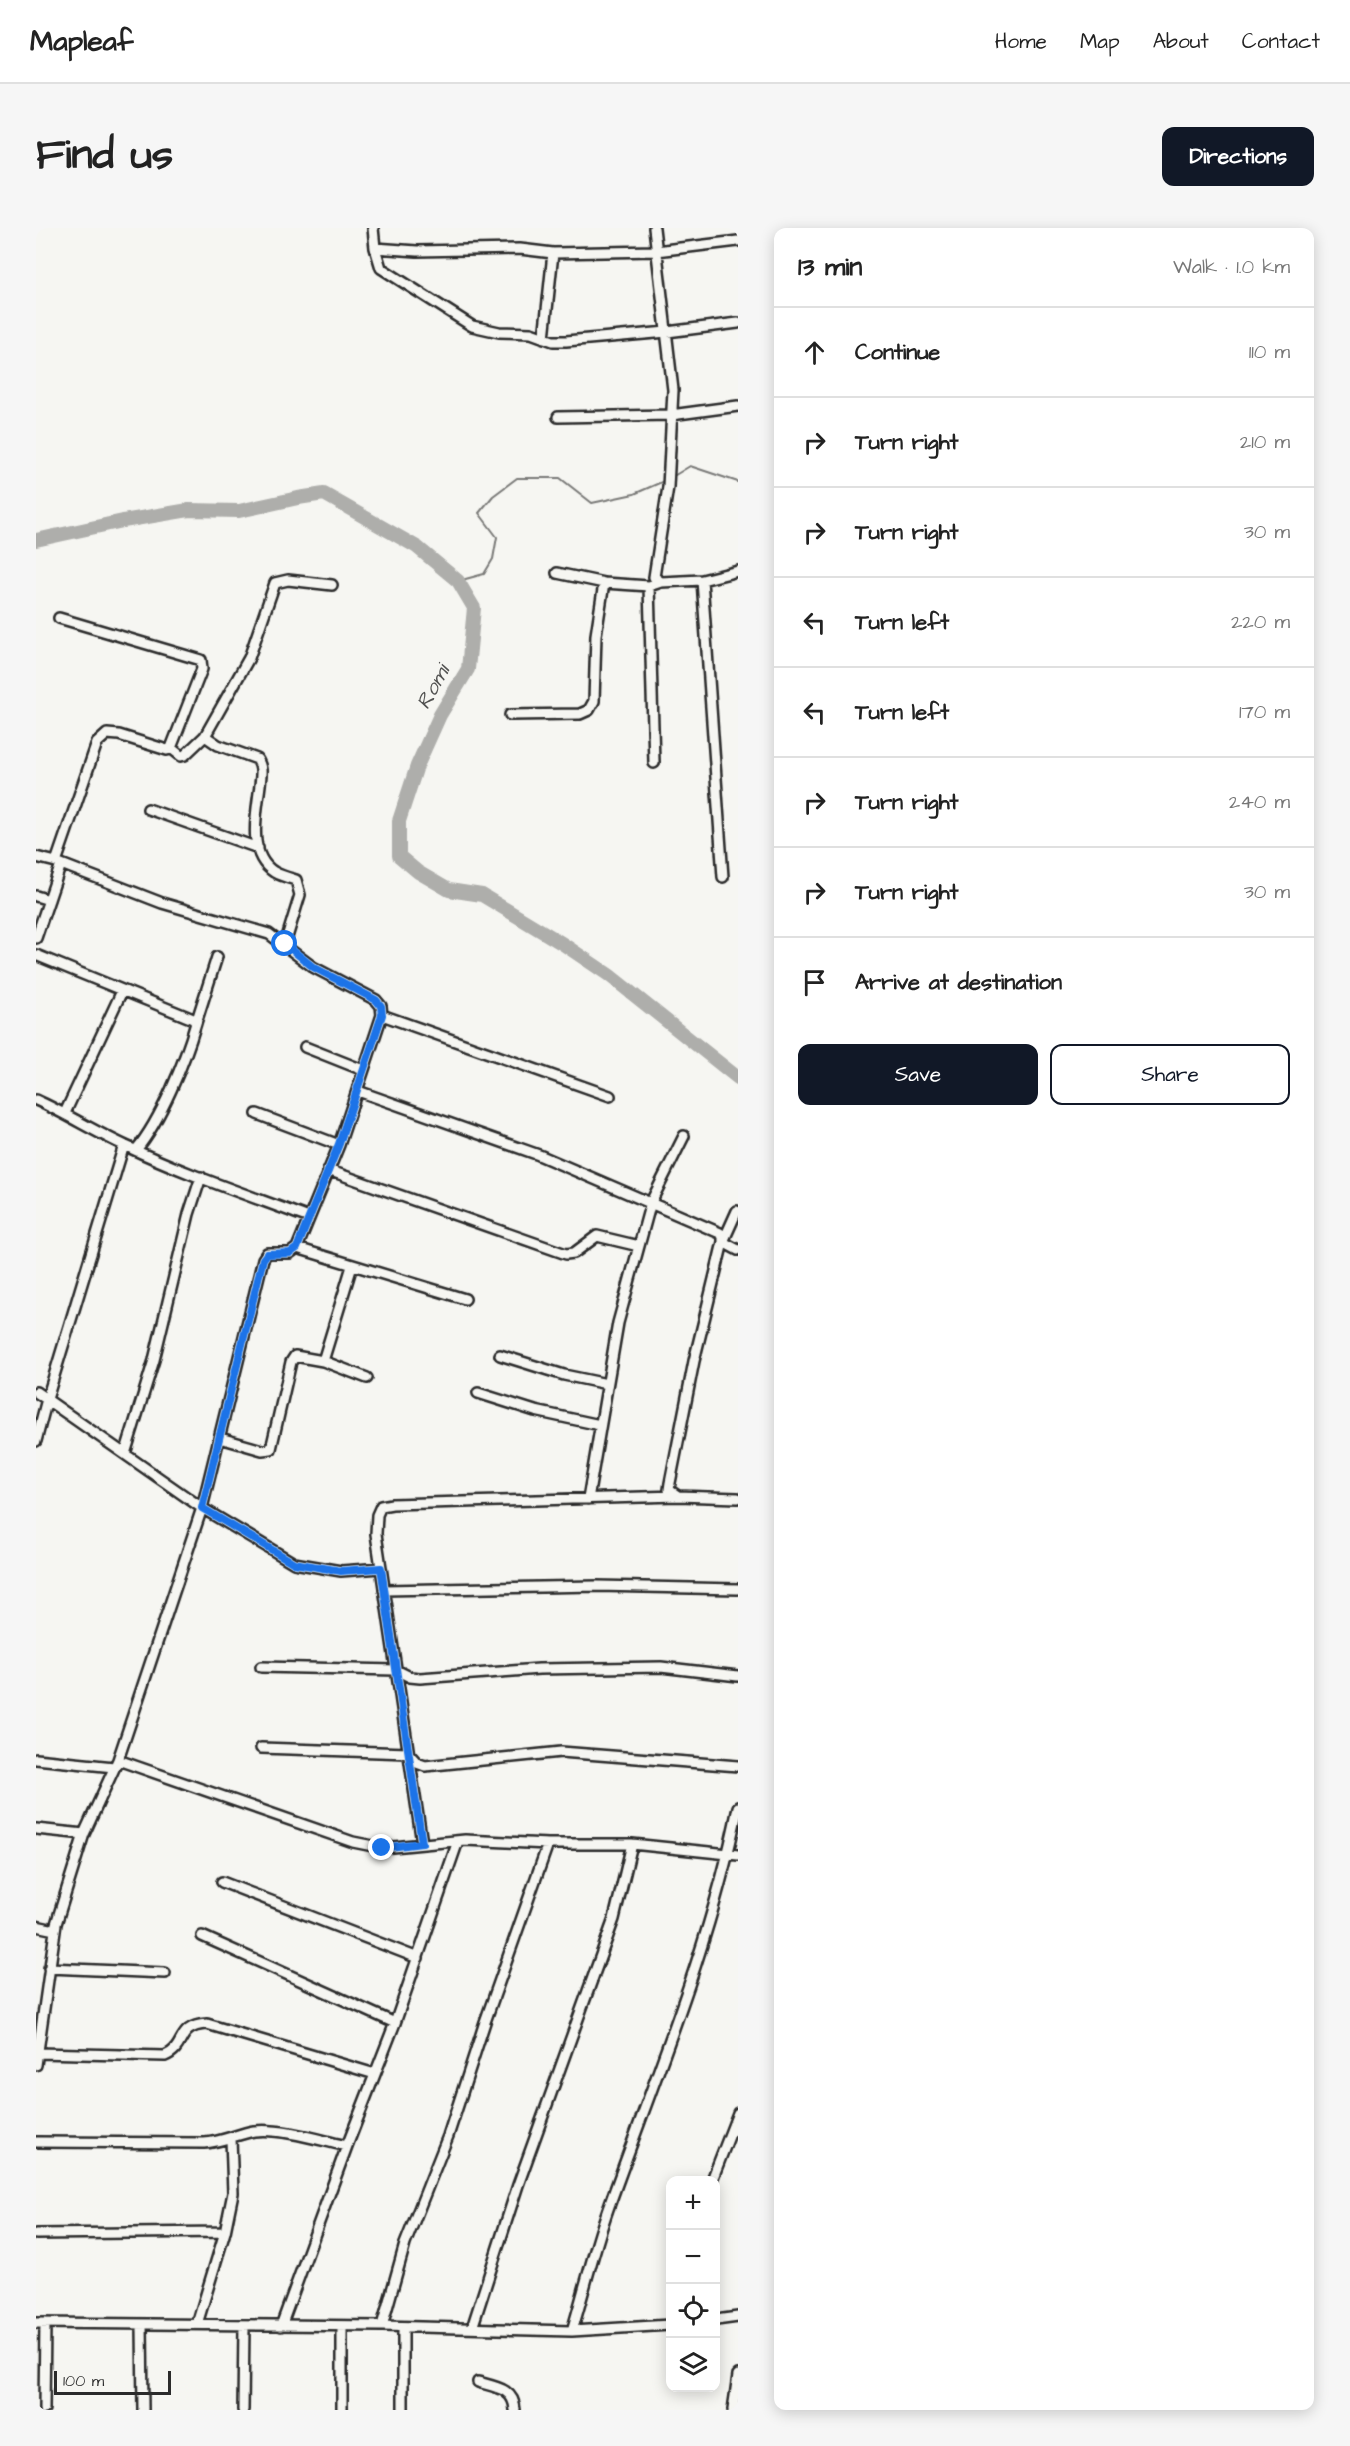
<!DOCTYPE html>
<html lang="en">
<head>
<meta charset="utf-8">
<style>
	:root { --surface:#fff; --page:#f6f6f6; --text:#222; --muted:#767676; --line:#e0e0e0; --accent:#111827 }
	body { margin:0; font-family:"Architects Daughter",sans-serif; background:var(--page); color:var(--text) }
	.controls { position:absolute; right:18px; bottom:18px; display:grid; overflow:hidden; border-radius:12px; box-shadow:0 3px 15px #0003 }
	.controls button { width:54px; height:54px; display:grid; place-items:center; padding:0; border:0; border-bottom:2px solid var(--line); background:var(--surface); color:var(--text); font:30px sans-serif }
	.scale { position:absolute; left:18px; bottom:15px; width:117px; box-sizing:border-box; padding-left:6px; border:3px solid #2b2b2b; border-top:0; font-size:16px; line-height:21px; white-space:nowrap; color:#2b2b2b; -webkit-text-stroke:4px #f6f6f2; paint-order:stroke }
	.stop { position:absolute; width:18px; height:18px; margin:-14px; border:4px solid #1a73e8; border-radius:50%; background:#fff }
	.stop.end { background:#1a73e8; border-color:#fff; box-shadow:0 2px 6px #0008 }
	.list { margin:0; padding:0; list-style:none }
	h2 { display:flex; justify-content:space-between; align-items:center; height:78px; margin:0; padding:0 24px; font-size:26px }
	h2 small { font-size:20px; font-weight:400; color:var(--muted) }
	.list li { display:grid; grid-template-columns:39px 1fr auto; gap:18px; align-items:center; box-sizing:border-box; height:90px; padding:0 24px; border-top:2px solid var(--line) }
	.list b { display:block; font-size:22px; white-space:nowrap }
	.list em { font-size:20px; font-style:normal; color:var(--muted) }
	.actions { display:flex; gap:12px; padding:18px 24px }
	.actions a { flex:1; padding:14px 0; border:2px solid var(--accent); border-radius:12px; text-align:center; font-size:21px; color:var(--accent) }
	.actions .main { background:var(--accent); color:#fff }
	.icon { flex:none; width:33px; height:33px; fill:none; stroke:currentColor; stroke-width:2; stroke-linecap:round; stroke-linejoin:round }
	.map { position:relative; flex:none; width:702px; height:2182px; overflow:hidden; border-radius:12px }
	header { display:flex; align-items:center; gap:36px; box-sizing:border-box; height:84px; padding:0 30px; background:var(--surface); border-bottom:2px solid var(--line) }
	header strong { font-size:28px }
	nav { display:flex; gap:33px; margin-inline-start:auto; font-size:21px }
	.intro { display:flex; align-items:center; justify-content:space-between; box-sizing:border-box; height:144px; padding:0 36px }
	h1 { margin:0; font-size:42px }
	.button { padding:15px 27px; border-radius:12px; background:var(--accent); color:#fff; font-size:21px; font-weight:700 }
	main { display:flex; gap:36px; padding:0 36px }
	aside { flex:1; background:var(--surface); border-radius:12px; box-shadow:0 3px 15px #0003 }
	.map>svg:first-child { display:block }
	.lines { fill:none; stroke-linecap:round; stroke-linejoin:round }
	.stream { stroke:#7a7a78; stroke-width:2 }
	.river { stroke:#aeaeab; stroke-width:14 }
	.minor-casing { stroke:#2b2b2b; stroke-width:14 }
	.minor { stroke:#f6f6f2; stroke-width:9 }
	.route { stroke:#1a73e8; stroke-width:8 }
	.labels { text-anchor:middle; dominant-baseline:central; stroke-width:6; stroke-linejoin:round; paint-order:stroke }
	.water-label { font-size:21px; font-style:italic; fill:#525251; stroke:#f6f6f2 }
</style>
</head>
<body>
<header>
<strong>Mapleaf</strong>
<nav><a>Home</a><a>Map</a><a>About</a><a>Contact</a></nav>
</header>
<div class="intro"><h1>Find us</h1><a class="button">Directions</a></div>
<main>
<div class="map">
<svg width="702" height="2182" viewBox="0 0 702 2182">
	<rect width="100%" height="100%" fill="#f6f6f2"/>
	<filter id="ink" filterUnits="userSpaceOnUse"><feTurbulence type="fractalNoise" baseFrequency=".0167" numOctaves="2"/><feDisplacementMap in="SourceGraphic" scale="12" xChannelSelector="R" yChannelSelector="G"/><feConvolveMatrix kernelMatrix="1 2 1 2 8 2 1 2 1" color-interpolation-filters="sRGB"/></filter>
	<g filter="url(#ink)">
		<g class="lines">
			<!-- stream -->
			<path class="stream" d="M636 249 654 238 702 254
				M422 353 448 346 457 331 461 309 443 285 457 268 481 250H524L556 275 598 266 628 253"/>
			<!-- river -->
			<path class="river" d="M0 312 87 293 153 282 203 283 262 270 288 266 381 319 422 353 438 380 432 441 404 487 381 538 363 593V628L382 644 413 662 446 667 527 716 573 747 702 850"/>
			<!-- minor casing -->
			<g class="minor-casing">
				<path id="minor" d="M337 0 339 20 345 40 436 98 463 104 495 105 517 113H530L631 104 702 95
					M618 0 637 162 632 259 618 349 625 354
					M339 20 381 23 484 21 517 25 620 23 702 13
					M508 110 517 25
					M522 189 635 187 702 178
					M521 345 568 355 613 358 625 354 666 352 702 343
					M666 352 687 649
					M613 358 618 535
					M23 390 165 432 166 441 135 520
					M474 487 544 486 553 482 558 473 560 407 568 355
					M169 508 182 517 221 531C227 540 225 547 224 557 221 584 210 626 238 644 245 648 253 650 260 652L264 667 249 716
					M112 581 222 620
					M0 629 20 634 126 675 233 706 277 739 340 772 345 778 346 787 303 917 261 1020 254 1025H231L227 1031 166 1280 82 1532 48 1606 20 1696 0 1837
					M20 634 61 515 71 506 83 507 131 522 135 520 145 528 149 527 169 508 213 430 239 355 252 352 296 357
					M0 668 13 672
					M0 710 25 636
					M0 727 157 791 160 795C149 833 125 892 100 922
					M346 787 574 868
					M160 795 181 729
					M269 819 327 842
					M322 863 503 927 684 1005 687 1008V1014L702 1022
					M0 872C31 886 59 904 90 918 149 946 212 967 273 990
					M29 885 86 763
					M221 886 303 917
					M292 942 530 1026 538 1025 561 1008 603 1018
					M261 1020 429 1071
					M464 1127 528 1147 571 1156
					M287 1133 316 1038
					M0 1164 166 1280 258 1335 305 1343 345 1340
					M442 1165 499 1183 564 1197
					M184 1210 226 1222 235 1221 255 1134 259 1128 287 1133 331 1150
					M0 1213 11 1171 88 917
					M89 1226 118 1132 153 986 165 949
					M642 1268 633 1262 634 1255 658 1133 687 1014 701 983
					M552 1271 582 1095 615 974 648 908
					M348 1362 561 1358 702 1361
					M225 1439 360 1442 374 1449 384 1450 503 1441 625 1439 702 1448
					M225 1520 372 1525 381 1535 389 1538 525 1524 702 1538
					M0 1531 78 1539
					M82 1532 317 1614 347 1620 429 1612 512 1616H596L702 1627
					M0 1601 48 1606
					M386 1615 340 1306 341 1287 345 1278 356 1276 642 1268 702 1270
					M186 1654 382 1730
					M0 1698 19 1702
					M166 1708 359 1795
					M13 1740 129 1745
					M1 1825 129 1828C151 1819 139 1798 171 1796L339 1846
					M0 1914 168 1915C186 1914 201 1906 218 1903 245 1900 284 1912 311 1918
					M676 1952 702 1885
					M0 2006 189 2004
					M680 2092 702 2089
					M0 2095 346 2098 536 2103 634 2097
					M106 2096 107 2182
					M161 2096 189 2004 197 1965 195 1911
					M245 2098 311 1918 359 1795 422 1613
					M306 2098V2182
					M346 2098 369 2016 412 1908 449 1794 512 1616
					M436 2100 482 1957 578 1691 596 1616
					M536 2103C548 2063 558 2021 572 1981 619 1849 675 1716 702 1579
					M442 2154C459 2159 478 2160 479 2182
					M8 2181 9 2095
					M207 2182 208 2097
					M367 2182V2099
					M697 2182 702 2147"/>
			</g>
			<!-- minor -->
			<use href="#minor" class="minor"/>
		</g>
	</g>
	<g class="lines" filter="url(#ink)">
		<!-- route -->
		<path class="route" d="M249 716 277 739 340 772 345 778 346 787 303 916 261 1020 254 1025 231 1026 227 1031 166 1280 258 1335 305 1343 345 1340 386 1615 346 1620"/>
	</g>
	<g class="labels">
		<!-- water labels -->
		<g class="water-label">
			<text transform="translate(397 459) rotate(-61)">Romi</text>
		</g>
	</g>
</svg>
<div class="controls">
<button>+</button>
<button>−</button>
<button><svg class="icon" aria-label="locate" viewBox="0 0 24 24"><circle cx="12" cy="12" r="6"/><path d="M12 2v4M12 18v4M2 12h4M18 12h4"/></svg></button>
<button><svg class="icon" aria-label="layers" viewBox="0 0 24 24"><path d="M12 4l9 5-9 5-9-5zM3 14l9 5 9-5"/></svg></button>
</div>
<div class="scale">100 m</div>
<div class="stop" style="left:249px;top:716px"></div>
<div class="stop end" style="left:346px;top:1620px"></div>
</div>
<aside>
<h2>13 min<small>Walk · 1.0 km</small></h2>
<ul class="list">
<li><svg class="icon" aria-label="ahead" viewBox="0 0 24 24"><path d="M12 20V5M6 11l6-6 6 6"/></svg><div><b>Continue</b></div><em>110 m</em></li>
<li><svg class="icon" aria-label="right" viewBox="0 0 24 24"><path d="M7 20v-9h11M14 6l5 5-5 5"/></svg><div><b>Turn right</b></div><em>210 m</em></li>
<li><svg class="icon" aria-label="right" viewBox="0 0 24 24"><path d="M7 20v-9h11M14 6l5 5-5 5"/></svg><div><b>Turn right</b></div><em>30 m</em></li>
<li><svg class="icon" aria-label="left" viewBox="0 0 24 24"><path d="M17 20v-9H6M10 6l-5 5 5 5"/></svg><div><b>Turn left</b></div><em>220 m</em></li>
<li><svg class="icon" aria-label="left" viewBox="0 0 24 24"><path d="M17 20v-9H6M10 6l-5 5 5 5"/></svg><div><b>Turn left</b></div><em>170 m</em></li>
<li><svg class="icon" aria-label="right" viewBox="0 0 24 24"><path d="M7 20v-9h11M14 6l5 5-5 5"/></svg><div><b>Turn right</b></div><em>240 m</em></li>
<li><svg class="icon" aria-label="right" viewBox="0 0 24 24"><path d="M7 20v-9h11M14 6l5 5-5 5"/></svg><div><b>Turn right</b></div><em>30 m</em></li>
<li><svg class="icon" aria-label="arrive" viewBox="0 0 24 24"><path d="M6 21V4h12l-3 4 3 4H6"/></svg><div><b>Arrive at destination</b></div></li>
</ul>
<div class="actions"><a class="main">Save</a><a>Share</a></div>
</aside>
</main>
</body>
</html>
